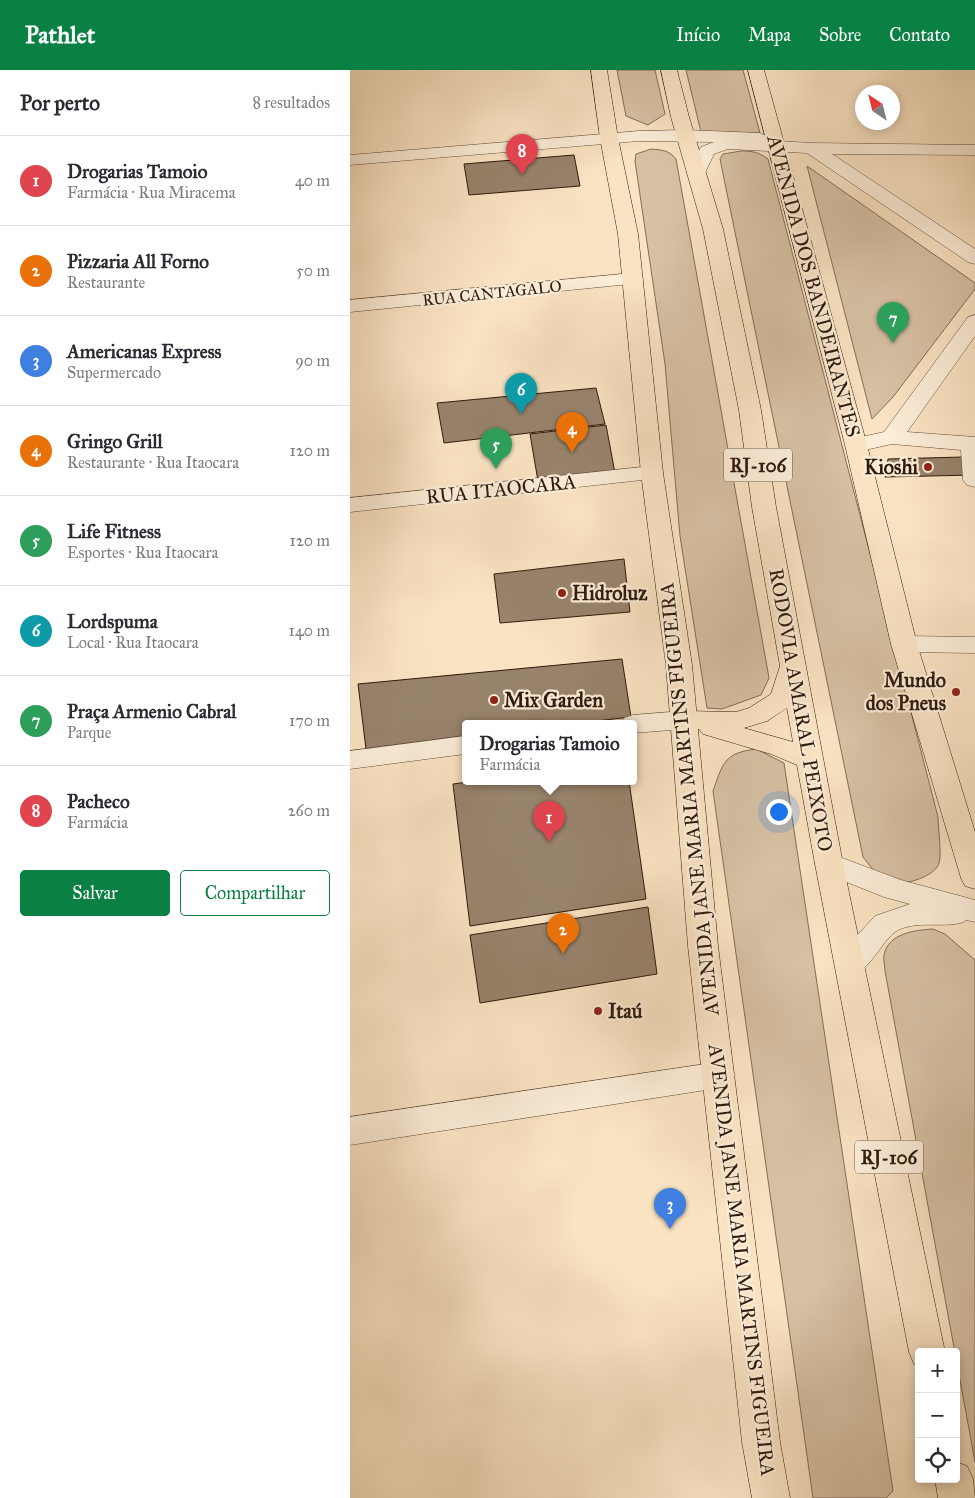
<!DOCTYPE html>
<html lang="pt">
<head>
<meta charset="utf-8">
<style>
	:root { --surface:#fff; --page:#f2f2f3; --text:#2b2b33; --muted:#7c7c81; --line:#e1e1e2; --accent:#0b8043 }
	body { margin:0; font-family:"IM FELL Great Primer",serif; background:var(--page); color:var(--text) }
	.controls { position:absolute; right:15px; bottom:15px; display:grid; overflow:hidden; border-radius:5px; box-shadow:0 2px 12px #0003 }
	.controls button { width:45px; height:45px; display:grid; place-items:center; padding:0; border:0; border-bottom:1px solid var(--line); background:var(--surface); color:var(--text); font:25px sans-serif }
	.compass { position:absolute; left:505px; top:15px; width:45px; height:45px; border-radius:50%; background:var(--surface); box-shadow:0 2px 12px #0003; rotate:325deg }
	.you { position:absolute; left:428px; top:741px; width:18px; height:18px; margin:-12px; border:4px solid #fff; border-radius:50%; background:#1a73e8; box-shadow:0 0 0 8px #1a73e833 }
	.badge { display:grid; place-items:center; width:32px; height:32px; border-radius:50%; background:var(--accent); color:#fff; font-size:16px; font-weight:700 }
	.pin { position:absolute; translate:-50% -41px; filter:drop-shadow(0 1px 2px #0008) }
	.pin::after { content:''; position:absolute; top:26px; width:18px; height:15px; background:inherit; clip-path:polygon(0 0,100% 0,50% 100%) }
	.popup { position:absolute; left:112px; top:650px; width:175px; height:65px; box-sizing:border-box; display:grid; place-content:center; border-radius:5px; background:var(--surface); filter:drop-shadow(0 1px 4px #0005); font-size:16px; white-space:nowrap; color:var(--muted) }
	.popup b { font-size:19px; color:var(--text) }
	.popup::after { content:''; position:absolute; left:50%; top:100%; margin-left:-10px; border:10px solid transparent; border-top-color:var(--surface) }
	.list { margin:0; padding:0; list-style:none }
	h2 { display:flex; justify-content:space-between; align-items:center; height:65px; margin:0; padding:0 20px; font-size:21px }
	h2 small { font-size:16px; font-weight:400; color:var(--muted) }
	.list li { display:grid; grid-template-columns:32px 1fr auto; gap:15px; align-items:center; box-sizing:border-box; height:90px; padding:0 20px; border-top:1px solid var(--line) }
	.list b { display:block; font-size:19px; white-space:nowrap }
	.list p { margin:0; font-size:16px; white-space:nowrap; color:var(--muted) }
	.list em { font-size:16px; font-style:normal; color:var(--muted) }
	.actions { display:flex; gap:10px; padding:15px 20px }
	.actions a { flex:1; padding:11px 0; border:1px solid var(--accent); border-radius:5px; text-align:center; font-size:18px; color:var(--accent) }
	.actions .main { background:var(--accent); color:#fff }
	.icon { flex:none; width:28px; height:28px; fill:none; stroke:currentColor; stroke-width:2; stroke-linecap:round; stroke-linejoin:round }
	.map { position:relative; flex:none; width:625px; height:1428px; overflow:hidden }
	header { display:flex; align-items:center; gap:30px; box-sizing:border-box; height:70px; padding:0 25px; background:var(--accent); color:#fff }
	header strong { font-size:24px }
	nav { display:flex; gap:28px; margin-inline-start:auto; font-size:18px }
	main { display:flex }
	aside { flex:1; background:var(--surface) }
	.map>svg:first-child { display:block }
	.green { fill:#d7c1a4; stroke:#826e58 }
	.building { fill:#98836c; stroke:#2e1a0d }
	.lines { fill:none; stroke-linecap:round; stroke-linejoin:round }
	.minor-casing { stroke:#614c3a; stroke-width:1 }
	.major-casing { stroke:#2e1a0d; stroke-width:1 }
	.highway-casing { stroke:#2e1a0d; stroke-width:1 }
	.minor { fill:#fcedd8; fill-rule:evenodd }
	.major { fill:#fae3c3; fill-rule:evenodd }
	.highway { fill:#fae3c3; fill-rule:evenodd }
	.poi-dot { fill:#8f2418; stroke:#fcedd8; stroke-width:2 }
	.labels { text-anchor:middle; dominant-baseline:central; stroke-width:4.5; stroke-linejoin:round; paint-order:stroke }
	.far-street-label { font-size:16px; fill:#2e1a0d; stroke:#fcedd8 }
	.shield { fill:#fcedd8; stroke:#6c594a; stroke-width:1 }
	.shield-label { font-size:19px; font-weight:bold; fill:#2e1a0d }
	.street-label { font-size:20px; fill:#2e1a0d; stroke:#fcedd8 }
	.poi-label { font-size:20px; font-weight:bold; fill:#2e1a0d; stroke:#fcedd8; text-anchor:start }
</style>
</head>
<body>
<header>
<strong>Pathlet</strong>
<nav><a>Início</a><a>Mapa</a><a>Sobre</a><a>Contato</a></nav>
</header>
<main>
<aside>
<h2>Por perto<small>8 resultados</small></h2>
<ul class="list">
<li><span class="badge" style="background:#e0444e">1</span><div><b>Drogarias Tamoio</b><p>Farmácia · Rua Miracema</p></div><em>40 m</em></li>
<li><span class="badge" style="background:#e8710a">2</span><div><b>Pizzaria All Forno</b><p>Restaurante</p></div><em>50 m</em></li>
<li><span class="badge" style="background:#3f7fe0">3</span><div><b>Americanas Express</b><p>Supermercado</p></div><em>90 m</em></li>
<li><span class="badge" style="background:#e8710a">4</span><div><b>Gringo Grill</b><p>Restaurante · Rua Itaocara</p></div><em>120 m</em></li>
<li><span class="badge" style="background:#2e9e5b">5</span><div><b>Life Fitness</b><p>Esportes · Rua Itaocara</p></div><em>120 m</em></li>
<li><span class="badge" style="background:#0f9aa8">6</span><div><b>Lordspuma</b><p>Local · Rua Itaocara</p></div><em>140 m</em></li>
<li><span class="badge" style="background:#2e9e5b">7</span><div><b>Praça Armenio Cabral</b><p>Parque</p></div><em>170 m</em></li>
<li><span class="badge" style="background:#e0444e">8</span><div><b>Pacheco</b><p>Farmácia</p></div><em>260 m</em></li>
</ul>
<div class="actions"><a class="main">Salvar</a><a>Compartilhar</a></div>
</aside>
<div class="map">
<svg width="625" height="1428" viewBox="0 0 625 1428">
	<rect width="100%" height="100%" fill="#fae3c3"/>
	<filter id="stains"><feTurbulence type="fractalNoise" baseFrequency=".004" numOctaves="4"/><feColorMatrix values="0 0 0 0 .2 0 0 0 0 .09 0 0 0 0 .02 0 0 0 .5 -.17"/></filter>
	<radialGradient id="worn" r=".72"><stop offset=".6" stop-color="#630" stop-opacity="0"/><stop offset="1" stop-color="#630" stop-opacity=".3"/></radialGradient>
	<!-- green -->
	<path class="green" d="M267 0H305L315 44 298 55 276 46Z
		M336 0H393L410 63 351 62Z
		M301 79C312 80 319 80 326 89L419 608 411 625 372 639 357 638 330 466 315 294 285 91 286 84Z
		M391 81C402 81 409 82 418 89L588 747C588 757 592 785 589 793 585 807 555 815 542 813 530 810 520 796 513 787L370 89 373 84Z
		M457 96 625 213V219L543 327 522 349Z
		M406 679 434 693 543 1421 536 1428H463L363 721C373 693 374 683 406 679Z
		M583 859 595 864 625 890V1392L535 901C535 896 533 889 534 885 538 863 566 860 583 859Z"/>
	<!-- building -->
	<path class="building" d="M224 85 230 116 119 125 114 94Z
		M246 318 255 354 94 373 87 333Z
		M256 355 265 403 188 411 180 364Z
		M613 387 624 405 535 407 538 389Z
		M274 489 280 542 150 553 144 504Z
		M272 589 281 647 229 653H115V667L16 679 8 614Z
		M126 711H279L296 829 120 856 103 714Z
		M298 837 307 904 130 933 120 865Z"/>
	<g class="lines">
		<!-- minor casing -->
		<g class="minor-casing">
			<path id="minor" d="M335 60 410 63 428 71 461 73 625 75V85L482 84 625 179V194L618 192 457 83 378 79 364 84 353 107 346 109 339 107 337 103 351 77 364 72 289 71 0 95V85L289 61Z
				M283 203 290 205 293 209 290 213 0 242V230Z
				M625 245V266L557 362 625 367V417L617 415 613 410 611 380 542 374 506 382 498 380 495 375 498 370 534 362 618 247Z
				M302 396 310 398 313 403 310 408 0 442V428Z
				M554 566 625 567V583L554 582 545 580 541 574 545 568Z
				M334 641 343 644 347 650 343 656 334 659 283 663V653H270L274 648 283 645Z
				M115 666V684L0 699V681Z
				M479 783 551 810 625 830V852L616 850 614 852C593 859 565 849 545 862 531 872 518 904 501 904 497 905 493 902 489 901L485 893 489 885 525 846 560 834 534 827 469 801 465 794 469 787Z
				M369 992 380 996 385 1005 380 1014 369 1018 0 1075V1047Z"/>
		</g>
		<!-- major casing -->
		<g class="major-casing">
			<path id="major" d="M241 0H257L268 68 288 164 313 403 342 595 368 876 430 1372 440 1428H402L392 1372 338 876 316 595 291 403 268 164 250 68Z
				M398 0H414L517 375 567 574 625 762V819L615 816 611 808 541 574 495 375Z"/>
		</g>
		<!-- highway casing -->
		<g class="highway-casing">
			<path id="highway" d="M311 0H327L339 47 373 159 411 340 426 437 493 794 595 1282H569V1295L564 1294 559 1282 465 794 447 695 421 684 353 664 349 659H334L325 656 321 650 325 644 334 641 386 642 399 638 421 624 430 596 402 437 389 340 353 159 321 47ZM437 638 443 672 394 658 417 651Z
				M606 1392 617 1396 623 1409 625 1428H588L585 1409H606Z"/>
		</g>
		<!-- minor -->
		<use href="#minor" class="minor"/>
		<!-- major -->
		<use href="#major" class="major"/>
		<!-- highway -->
		<use href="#highway" class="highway"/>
	</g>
	<!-- markers -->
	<g class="poi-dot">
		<circle cx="578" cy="397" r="5"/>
		<circle cx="212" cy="523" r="5"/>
		<circle cx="606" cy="622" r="5"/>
		<circle cx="144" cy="630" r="5"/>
		<circle cx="248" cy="941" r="5"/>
	</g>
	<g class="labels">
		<!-- far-street labels -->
		<g class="far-street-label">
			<text transform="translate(142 223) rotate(-6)">RUA CANTAGALO</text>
		</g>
		<!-- shield labels -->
		<g class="shield">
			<rect x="374" y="378.5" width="68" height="33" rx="4"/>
			<rect x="505" y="1070.5" width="68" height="33" rx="4"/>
		</g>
		<g class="shield-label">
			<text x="408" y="395">RJ-106</text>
			<text x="539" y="1087">RJ-106</text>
		</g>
		<!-- street labels -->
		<g class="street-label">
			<text transform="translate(464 216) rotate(75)">AVENIDA DOS BANDEIRANTES</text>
			<text transform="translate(151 419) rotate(-6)">RUA ITAOCARA</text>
			<text transform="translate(451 640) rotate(80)">RODOVIA AMARAL PEIXOTO</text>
			<text transform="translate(339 729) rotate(-96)">AVENIDA JANE MARIA MARTINS FIGUEIRA</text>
			<text transform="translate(392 1190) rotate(83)">AVENIDA JANE MARIA MARTINS FIGUEIRA</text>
		</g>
		<!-- poi labels -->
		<g class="poi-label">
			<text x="568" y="397" text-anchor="end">Kioshi</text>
			<text x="222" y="523">Hidroluz</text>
			<text x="596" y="610" text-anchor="end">Mundo<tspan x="596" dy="23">dos Pneus</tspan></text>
			<text x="154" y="630">Mix Garden</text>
			<text x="258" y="941">Itaú</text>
		</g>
	</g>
	<rect width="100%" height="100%" filter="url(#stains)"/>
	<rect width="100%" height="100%" fill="url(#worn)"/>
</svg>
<div class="controls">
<button>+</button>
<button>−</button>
<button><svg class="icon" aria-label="locate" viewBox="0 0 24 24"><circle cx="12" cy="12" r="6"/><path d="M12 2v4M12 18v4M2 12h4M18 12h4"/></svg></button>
</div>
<svg class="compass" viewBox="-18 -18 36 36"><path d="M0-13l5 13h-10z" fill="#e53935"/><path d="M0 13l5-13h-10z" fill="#7c7c81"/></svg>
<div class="you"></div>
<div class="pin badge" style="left:199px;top:772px;background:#e0444e">1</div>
<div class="popup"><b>Drogarias Tamoio</b>Farmácia</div>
<div class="pin badge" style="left:213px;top:884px;background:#e8710a">2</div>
<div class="pin badge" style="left:320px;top:1159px;background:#3f7fe0">3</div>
<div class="pin badge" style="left:222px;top:383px;background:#e8710a">4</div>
<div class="pin badge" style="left:146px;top:399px;background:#2e9e5b">5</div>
<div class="pin badge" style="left:171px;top:344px;background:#0f9aa8">6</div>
<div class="pin badge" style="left:543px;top:273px;background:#2e9e5b">7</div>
<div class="pin badge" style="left:172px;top:105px;background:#e0444e">8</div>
</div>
</main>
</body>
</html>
